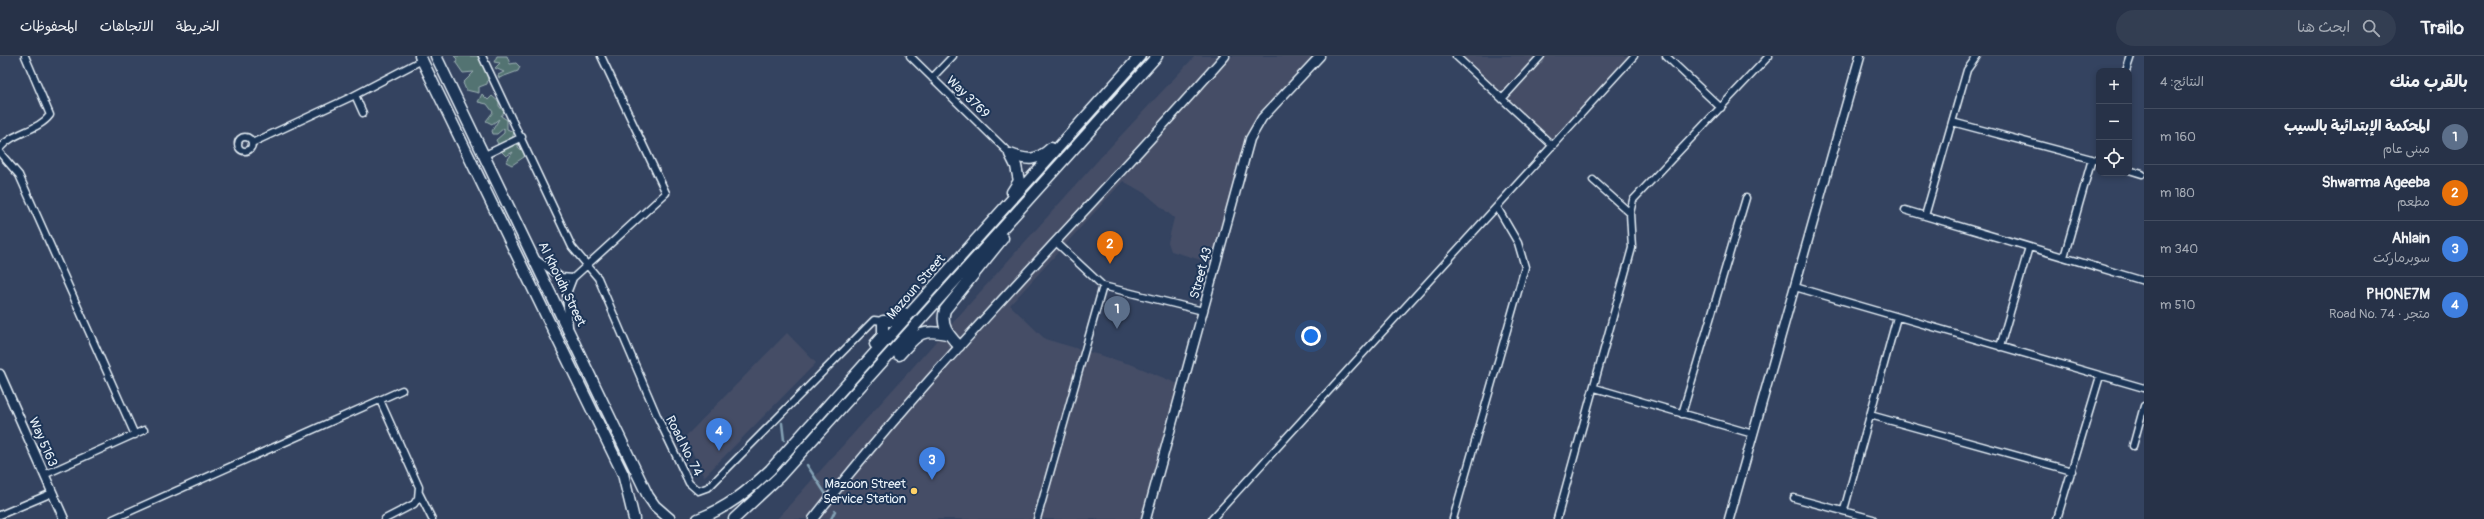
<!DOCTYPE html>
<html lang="ar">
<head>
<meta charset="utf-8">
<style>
	:root { --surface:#273248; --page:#333e52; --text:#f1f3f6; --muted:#a4aab4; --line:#434d60; --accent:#8bbbb9 }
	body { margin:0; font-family:Pangolin,"Playpen Sans Arabic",sans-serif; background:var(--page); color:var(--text); direction:rtl }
	.controls { position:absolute; right:12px; top:12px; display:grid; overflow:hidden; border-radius:8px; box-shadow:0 2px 6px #0003 }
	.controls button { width:36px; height:36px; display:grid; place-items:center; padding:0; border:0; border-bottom:1px solid var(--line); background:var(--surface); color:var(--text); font:20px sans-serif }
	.you { position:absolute; left:1311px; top:280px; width:14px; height:14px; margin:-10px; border:3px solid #fff; border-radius:50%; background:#1a73e8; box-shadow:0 0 0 6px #1a73e833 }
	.badge { display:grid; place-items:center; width:26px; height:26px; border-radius:50%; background:var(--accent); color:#fff; font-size:13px; font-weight:700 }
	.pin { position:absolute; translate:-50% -33px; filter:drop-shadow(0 1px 2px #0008) }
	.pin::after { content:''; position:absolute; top:21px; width:14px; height:12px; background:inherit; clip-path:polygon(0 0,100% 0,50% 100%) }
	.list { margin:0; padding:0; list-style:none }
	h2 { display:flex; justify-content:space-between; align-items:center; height:52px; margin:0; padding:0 16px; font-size:17px }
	h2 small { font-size:13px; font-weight:400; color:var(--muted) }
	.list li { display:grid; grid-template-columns:26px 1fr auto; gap:12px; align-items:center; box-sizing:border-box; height:56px; padding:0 16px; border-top:1px solid var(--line) }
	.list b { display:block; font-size:15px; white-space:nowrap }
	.list p { margin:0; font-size:13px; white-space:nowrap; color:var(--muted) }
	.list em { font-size:13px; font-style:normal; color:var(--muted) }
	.icon { flex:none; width:22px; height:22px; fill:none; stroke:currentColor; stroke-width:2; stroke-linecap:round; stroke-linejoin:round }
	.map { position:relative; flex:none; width:2144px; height:463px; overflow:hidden; direction:ltr }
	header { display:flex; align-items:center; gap:24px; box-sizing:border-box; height:56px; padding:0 20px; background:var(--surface); border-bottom:1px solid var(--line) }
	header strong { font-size:19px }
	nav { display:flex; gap:22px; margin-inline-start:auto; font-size:14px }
	.search { width:280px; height:36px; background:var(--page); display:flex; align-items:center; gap:10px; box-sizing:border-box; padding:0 14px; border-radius:22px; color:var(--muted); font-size:15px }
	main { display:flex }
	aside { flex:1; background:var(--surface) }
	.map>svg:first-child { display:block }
	.built { fill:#444d66 }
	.green { fill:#537372; stroke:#9eb2b5 }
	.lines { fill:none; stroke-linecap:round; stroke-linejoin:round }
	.stream { stroke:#84a1b4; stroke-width:2.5 }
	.minor-casing { stroke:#e8f1f8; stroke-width:9 }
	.tertiary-casing { stroke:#e8f1f8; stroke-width:11 }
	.primary-casing { stroke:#e8f1f8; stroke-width:13 }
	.minor { stroke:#1d3557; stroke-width:6 }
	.tertiary { stroke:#1d3557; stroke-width:8 }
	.primary { stroke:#1d3557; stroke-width:10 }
	.poi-dot { fill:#ffd166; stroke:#1d3557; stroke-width:1.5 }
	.labels { text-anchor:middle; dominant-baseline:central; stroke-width:4; stroke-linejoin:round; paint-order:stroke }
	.street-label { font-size:13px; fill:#e8f1f8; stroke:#1d3557 }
	.poi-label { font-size:13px; fill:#e8f1f8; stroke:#1d3557; text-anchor:end }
</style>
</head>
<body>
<header>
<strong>Trailo</strong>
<div class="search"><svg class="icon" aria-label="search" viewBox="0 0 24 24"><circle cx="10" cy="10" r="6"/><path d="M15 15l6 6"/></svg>ابحث هنا</div>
<nav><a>الخريطة</a><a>الاتجاهات</a><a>المحفوظات</a></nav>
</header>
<main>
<aside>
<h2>بالقرب منك<small>النتائج: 4</small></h2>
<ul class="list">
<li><span class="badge" style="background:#5c6f8a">1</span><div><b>المحكمة الإبتدائية بالسيب</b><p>مبنى عام</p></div><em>160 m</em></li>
<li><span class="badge" style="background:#e8710a">2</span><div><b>Shwarma Ageeba</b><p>مطعم</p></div><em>180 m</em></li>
<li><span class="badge" style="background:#3f7fe0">3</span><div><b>Ahlain</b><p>سوبرماركت</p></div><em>340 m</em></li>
<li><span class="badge" style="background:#3f7fe0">4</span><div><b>PHONE7M</b><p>متجر · Road No. 74</p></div><em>510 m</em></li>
</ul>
</aside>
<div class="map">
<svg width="2144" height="463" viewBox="0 0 2144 463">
	<rect width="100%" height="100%" fill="#344360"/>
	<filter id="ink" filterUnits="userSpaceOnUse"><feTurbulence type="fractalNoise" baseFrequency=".025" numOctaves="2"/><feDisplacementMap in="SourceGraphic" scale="8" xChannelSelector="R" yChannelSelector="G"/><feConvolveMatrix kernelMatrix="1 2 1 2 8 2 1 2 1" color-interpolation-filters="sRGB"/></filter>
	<g filter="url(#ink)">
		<!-- built -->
		<path class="built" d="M1195 0H1320L1271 51 1250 83 1211 207 1171 195 1168 186 1174 162 1146 138 1123 125 1010 249 1045 283 1133 309 1183 330 1146 463H777L1100 102Z
			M1456 0H1634L1553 90Z
			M787 277 816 307 704 421 685 381Z"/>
		<!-- green -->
		<path class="green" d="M454 0H479L488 22 487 28 479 31V37L466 34 463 27 474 16 463 17 456 7 457 3Z
			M497 0H507L510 8 516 7 520 11 518 15 499 22 498 19 504 16 495 12 500 7 494 6Z
			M482 38 488 44 492 40 499 46V50L504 56 501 60 507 64V73L514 76 512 83 519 86 518 91 525 97 524 101 512 109 506 106 513 96 506 100 501 95 509 84 499 90 496 84 504 77V72L497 78H493L492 75 499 63 492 68 486 65 493 56 487 48 478 46Z"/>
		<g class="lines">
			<!-- stream -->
			<path class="stream" d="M782 367 784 384
				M807 409 827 440
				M831 463 835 455"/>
			<!-- minor casing -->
			<g class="minor-casing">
				<path id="minor" d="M482 0 572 191 598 222 658 362 689 427 698 435 709 431 874 264 883 265
					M910 0 1010 98
					M1456 0 1553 90
					M1666 0 1721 52
					M2126 15 2131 0
					M932 22 953 0
					M355 39 363 57
					M1502 43 1541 0
					M1952 66 2099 105
					M238 88a7 7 0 1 1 14 0a7 7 0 1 1-14 0Z
					M252 87 351 41 422 4
					M0 92C13 76 38 75 50 59L25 0
					M0 97 19 119 135 379
					M485 99 522 81
					M2129 114 2142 118
					M1905 154 2144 225
					M1630 157 1633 144 1769 0
					M1925 160 1967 14 1977 0
					M1057 187 1103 230 1203 255
					M2064 201 2092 103
					M537 204 561 221 573 222
					M1795 231 2144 332
					M569 270 566 240 573 222 666 137 601 0
					M2000 291 2029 191
					M1595 332 1753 378
					M380 344 419 431 418 442 414 448 385 463
					M1682 358 1746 142
					M1870 359 2072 415
					M2133 390 2144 350
					M44 419 144 374
					M419 437 432 463
					M1794 442 1873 463
					M1844 454 1897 261
					M0 459 52 437
					M113 463 402 334
					M1037 463 1103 230
					M1212 463 1634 0
					M1453 463 1525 211 1518 187 1497 151
					M1557 463 1632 192 1630 157 1593 124
					M2057 463 2100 320"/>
			</g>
			<!-- tertiary casing -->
			<g class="tertiary-casing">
				<path id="tertiary" d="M0 318 64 463
					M813 463C941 300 1089 155 1225 0
					M1146 463 1250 83 1262 62 1320 0
					M1729 463 1860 0"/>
			</g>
			<!-- primary casing -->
			<g class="primary-casing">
				<path id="primary" d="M420 0 623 418 634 463
					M436 0 648 440 655 450 670 463
					M1010 98 1016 110 1019 125 1012 136
					M1010 98C1028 105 1037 105 1051 92
					M875 288 883 279V265H894L904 257
					M959 290C949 279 940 270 945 254L1003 182
					M899 299C917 280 919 272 947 278
					M698 463C727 452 748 435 770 414L1140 0
					M734 463 780 420 1157 0"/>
			</g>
			<!-- minor -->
			<use href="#minor" class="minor"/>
			<!-- tertiary -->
			<use href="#tertiary" class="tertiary"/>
			<!-- primary -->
			<use href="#primary" class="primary"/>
		</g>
	</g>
	<!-- markers -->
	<circle class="poi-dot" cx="914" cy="435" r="4"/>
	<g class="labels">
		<!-- street labels -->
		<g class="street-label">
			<text transform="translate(968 41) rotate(44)">Way 3769</text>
			<text transform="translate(1201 217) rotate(-75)">Street 43</text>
			<text transform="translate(562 228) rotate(64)">Al Khoudh Street</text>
			<text transform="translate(916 231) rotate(-49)">Mazoun Street</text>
			<text transform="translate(43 386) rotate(66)">Way 5163</text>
			<text transform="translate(684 390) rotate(63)">Road No. 74</text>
		</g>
		<!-- poi labels -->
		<g class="poi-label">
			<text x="906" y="428">Mazoon Street<tspan x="906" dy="15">Service Station</tspan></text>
		</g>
	</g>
</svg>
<div class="controls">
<button>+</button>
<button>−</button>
<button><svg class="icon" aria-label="locate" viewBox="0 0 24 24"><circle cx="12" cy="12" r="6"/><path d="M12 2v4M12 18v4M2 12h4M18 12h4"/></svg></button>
</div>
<div class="you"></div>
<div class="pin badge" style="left:1117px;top:273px;background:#5c6f8a">1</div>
<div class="pin badge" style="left:1110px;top:208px;background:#e8710a">2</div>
<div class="pin badge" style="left:932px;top:424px;background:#3f7fe0">3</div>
<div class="pin badge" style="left:719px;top:395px;background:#3f7fe0">4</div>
</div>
</main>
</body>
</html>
